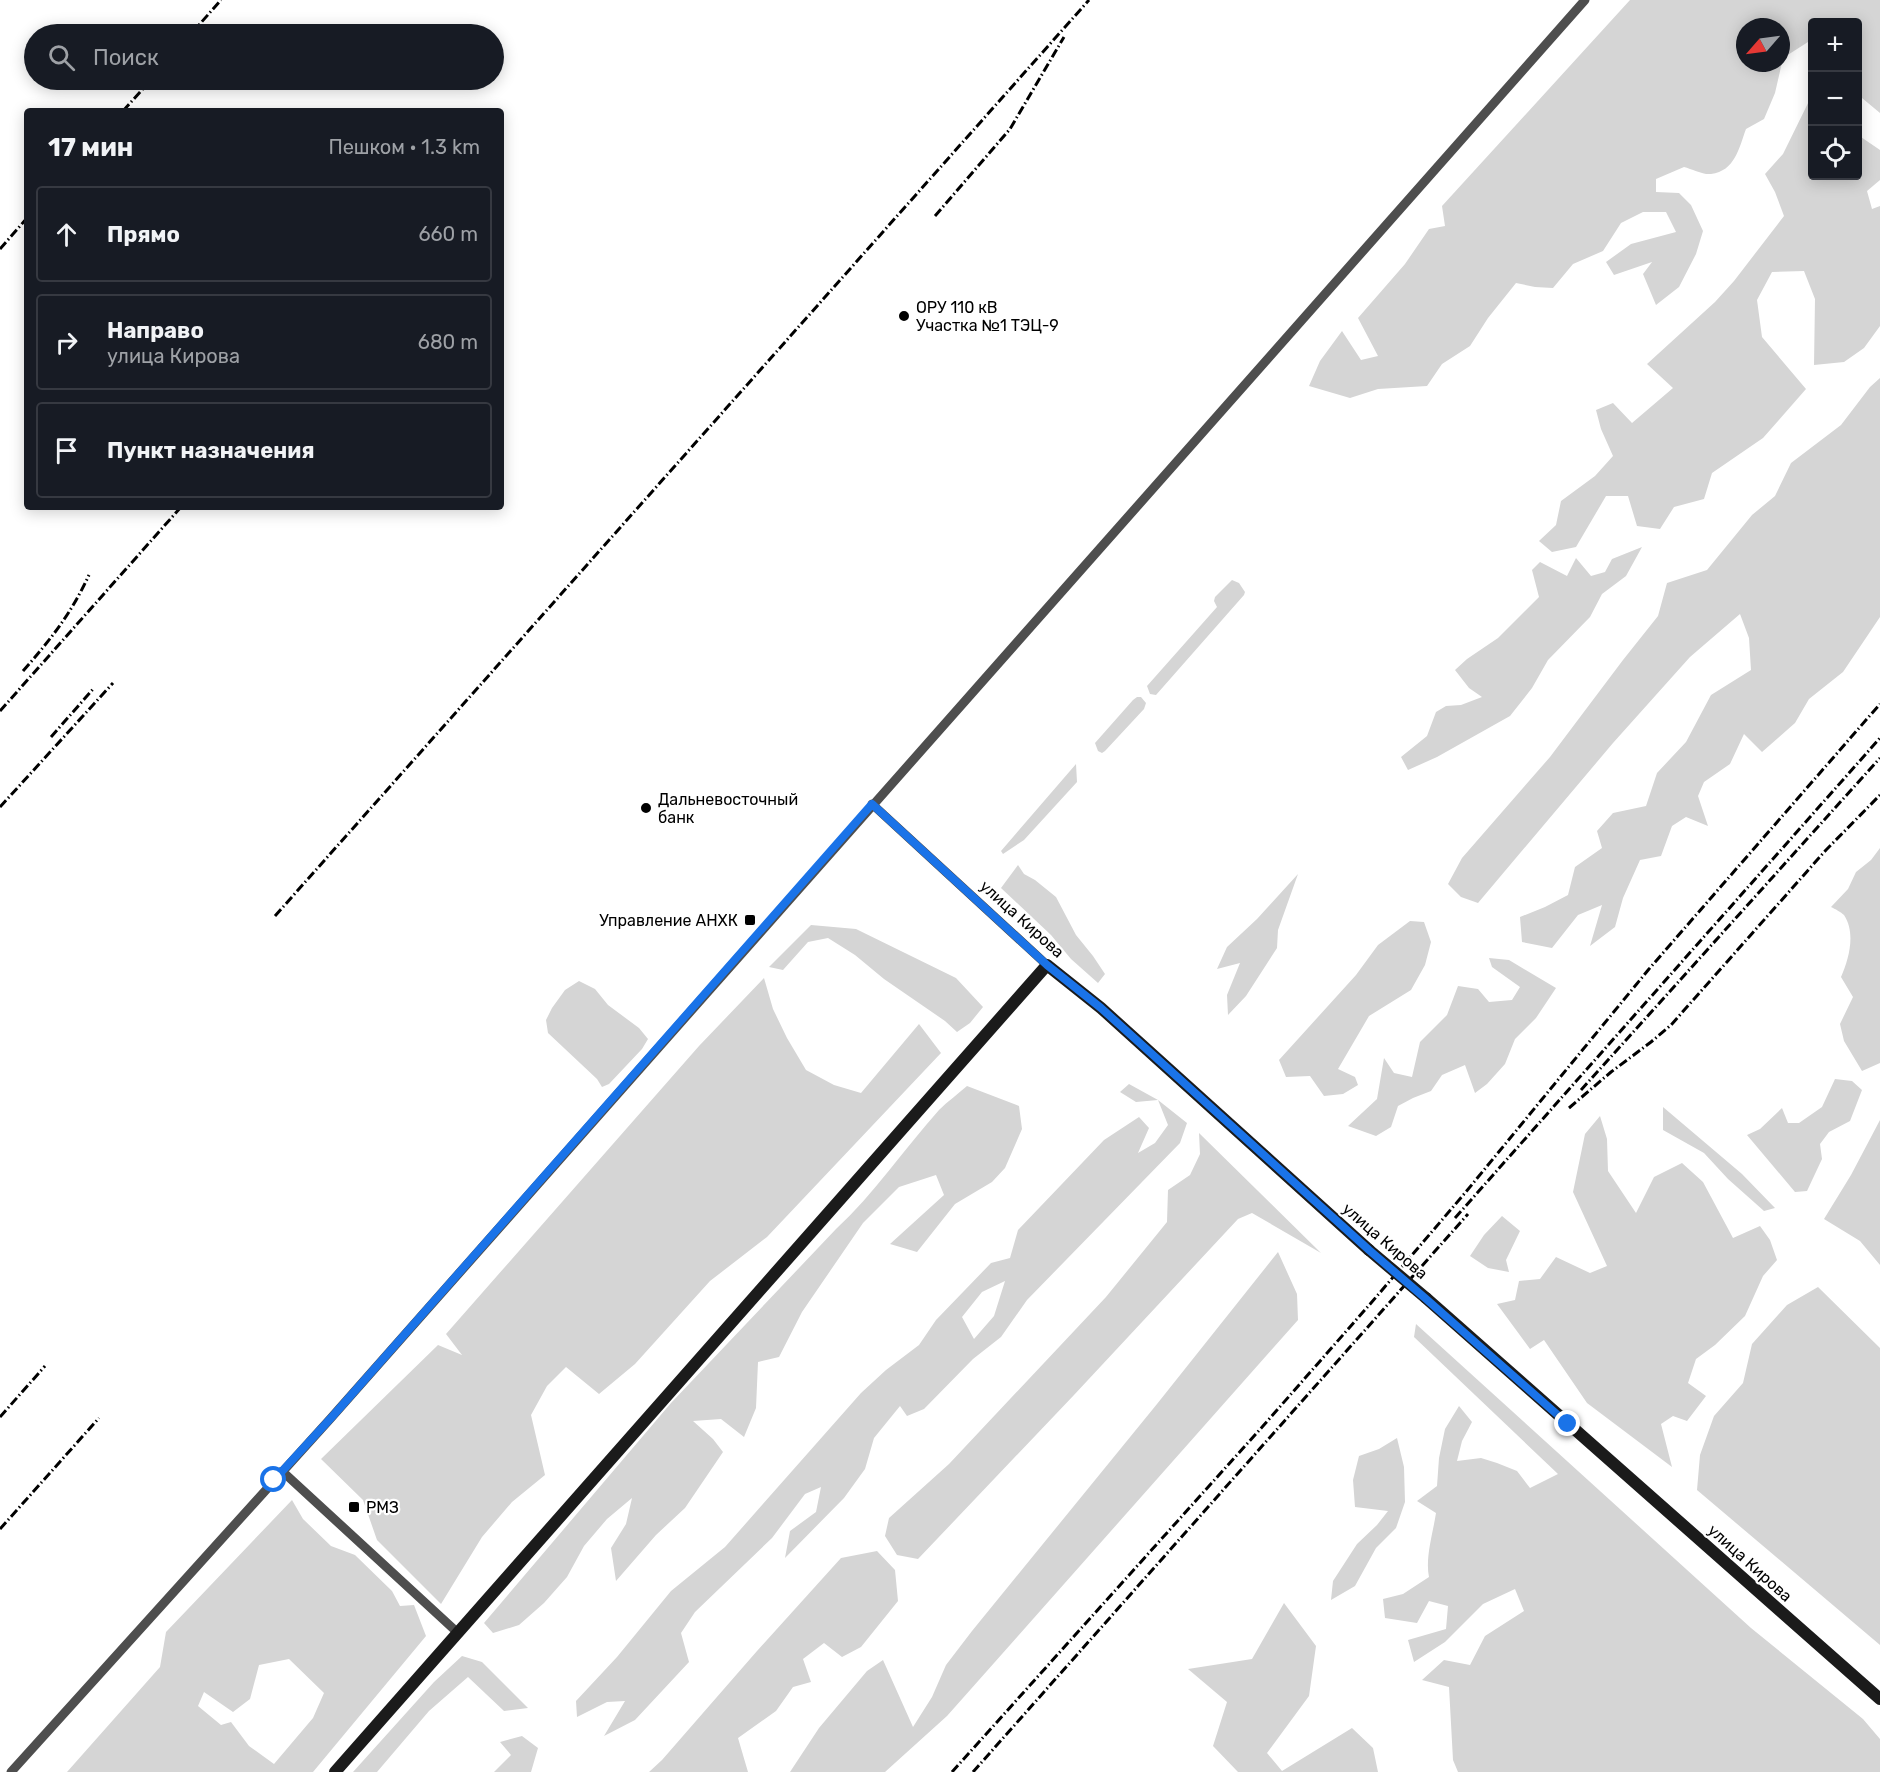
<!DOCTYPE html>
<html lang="ru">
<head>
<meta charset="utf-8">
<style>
	:root { --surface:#171b24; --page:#20242c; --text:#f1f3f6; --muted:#9ea1a6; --line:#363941 }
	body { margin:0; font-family:Rubik,sans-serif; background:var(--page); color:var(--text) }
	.controls { position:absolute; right:18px; top:18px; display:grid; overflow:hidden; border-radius:6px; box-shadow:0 3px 15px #0003 }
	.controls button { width:54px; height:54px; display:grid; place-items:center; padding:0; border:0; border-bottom:2px solid var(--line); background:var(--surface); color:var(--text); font:30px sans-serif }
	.compass { position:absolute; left:1736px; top:18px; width:54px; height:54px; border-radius:50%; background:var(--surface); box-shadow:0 3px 15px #0003; rotate:242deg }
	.stop { position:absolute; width:18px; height:18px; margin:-14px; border:4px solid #1a73e8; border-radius:50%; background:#fff }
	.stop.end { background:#1a73e8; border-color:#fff; box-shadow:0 2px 6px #0008 }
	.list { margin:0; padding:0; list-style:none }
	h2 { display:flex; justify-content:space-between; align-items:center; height:78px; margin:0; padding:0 24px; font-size:26px }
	h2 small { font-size:20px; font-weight:400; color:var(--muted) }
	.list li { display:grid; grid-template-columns:39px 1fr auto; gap:18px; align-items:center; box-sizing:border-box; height:96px; margin:0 12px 12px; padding:0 12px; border:2px solid var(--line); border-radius:6px }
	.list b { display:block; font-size:22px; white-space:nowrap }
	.list p { margin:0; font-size:20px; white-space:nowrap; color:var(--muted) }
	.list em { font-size:20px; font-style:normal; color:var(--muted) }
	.icon { flex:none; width:33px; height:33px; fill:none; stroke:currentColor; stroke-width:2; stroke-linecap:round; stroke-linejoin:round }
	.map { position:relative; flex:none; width:1880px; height:1772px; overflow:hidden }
	.search { position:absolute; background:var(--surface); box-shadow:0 3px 15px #0003; left:24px; top:24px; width:480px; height:66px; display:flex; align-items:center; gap:15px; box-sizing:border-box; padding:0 21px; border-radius:33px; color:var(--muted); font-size:22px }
	.panel { position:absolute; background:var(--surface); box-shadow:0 3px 15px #0003; left:24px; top:108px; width:480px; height:402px; border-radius:6px }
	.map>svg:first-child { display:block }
	.green { fill:#d5d5d5; fill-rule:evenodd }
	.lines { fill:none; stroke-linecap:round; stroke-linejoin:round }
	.street { stroke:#4e4e4e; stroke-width:9 }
	.secondary { stroke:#1b1b1b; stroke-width:12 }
	.rail { stroke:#000; stroke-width:3; stroke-dasharray:9 3 1.5 3; stroke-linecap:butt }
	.secondary-bridge { stroke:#1b1b1b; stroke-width:12 }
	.route { stroke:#1a73e8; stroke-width:8 }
	.poi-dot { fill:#000; stroke:#fff; stroke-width:2 }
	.labels { text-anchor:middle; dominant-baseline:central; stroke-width:4.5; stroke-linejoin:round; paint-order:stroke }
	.poi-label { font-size:16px; fill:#000; stroke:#fff; text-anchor:start }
	.street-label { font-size:16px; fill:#000; stroke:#fff }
</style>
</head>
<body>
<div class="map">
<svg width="1880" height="1772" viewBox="0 0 1880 1772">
	<rect width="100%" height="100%" fill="#fff"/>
	<!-- green -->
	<path class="green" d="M1630 0H1880V113L1862 98 1858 105V22H1812V46L1808 42 1783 58 1775 93 1764 119 1746 129C1739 148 1735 171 1711 174 1703 175 1692 169 1684 167L1656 179V192L1679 193 1691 205 1703 231 1696 254 1679 287 1656 305 1643 274 1652 262 1614 275 1606 262 1631 244 1676 232 1666 212H1643L1621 223 1603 251 1573 264 1553 288 1535 287 1516 283 1488 318 1470 346 1442 364 1427 386 1378 389 1350 398 1309 386 1320 361 1342 331 1361 360 1378 356 1358 318 1405 264 1429 229 1445 226 1442 206ZM1745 27H1781V63H1745Z
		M1812 95V176H1858V135L1880 150V180L1867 191 1872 209 1880 206V326L1864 348 1844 362 1814 365 1815 299 1804 271 1772 272 1757 300 1762 337 1806 389 1763 438 1712 473 1704 499 1674 507 1660 529 1637 526 1628 496H1606L1576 547 1552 552 1539 541 1556 525 1561 501 1595 476 1613 456 1601 429 1596 410 1613 403 1632 423 1673 388 1647 364 1715 302 1734 281 1784 216 1775 192 1765 174 1783 154Z
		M1880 378V617L1843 672 1809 699 1795 723 1762 752 1744 734 1730 764 1704 782 1698 796 1708 826 1686 817 1672 826 1661 856 1640 860 1623 898 1615 927 1590 946 1602 905 1578 915 1552 948 1522 942 1520 917 1545 907 1568 895 1575 867 1602 848 1597 831 1613 813 1646 806 1657 773 1686 742 1711 695 1751 670 1749 638 1740 614 1690 657 1613 743 1478 903 1461 897 1448 884 1462 858 1550 757 1623 660 1658 616 1667 583 1707 570 1752 515 1775 496 1791 463 1841 425 1870 387Z
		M1642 547 1626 576 1602 594 1590 617 1548 660 1532 688 1510 716 1437 757 1408 770 1401 757 1427 736 1436 712 1446 706 1461 705 1482 697 1469 688 1455 670 1467 659 1498 638 1539 597 1532 570 1540 562 1567 576 1576 558 1591 576 1605 572 1612 559Z
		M1232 580 1239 583 1245 592 1244 595 1156 695 1150 694 1147 686 1217 607 1214 601 1215 597Z
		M1141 697 1146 703 1144 709 1105 751 1102 753 1098 751 1095 743 1133 700 1137 697Z
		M1076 764 1077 782 1024 840 1003 854 1001 851Z
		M1880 848V1063L1862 1071 1844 1041 1840 1024 1853 997 1841 977C1849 959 1856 933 1844 915 1841 912 1835 909 1831 907L1848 889 1856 872 1871 860Z
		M1018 865 1024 874 1035 880 1056 897 1076 935 1093 956 1105 974 1098 983 1071 959 1051 935 1001 888Z
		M1298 874 1278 930 1277 948 1246 996 1228 1015 1227 995 1240 963 1217 969 1227 947 1257 919Z
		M1410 921 1424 922 1431 942 1425 965 1411 990 1369 1016 1338 1069 1355 1077 1358 1085 1343 1094 1324 1096 1310 1076 1286 1077 1279 1060 1356 975 1378 945Z
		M811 925 856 929 956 978 983 1007 970 1023 957 1032 945 1021 884 979 855 955 828 938 808 942 783 970 769 967Z
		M1489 958 1509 960 1556 988 1536 1018 1515 1039 1505 1064 1487 1084 1475 1093 1465 1065 1442 1075 1431 1091 1413 1098 1398 1106 1391 1127 1376 1136 1348 1126 1377 1099 1384 1058 1394 1073 1412 1077 1420 1042 1447 1015 1458 986 1478 989 1489 1002 1512 1000 1520 987 1492 967Z
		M764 978 773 1009 787 1038 806 1070 834 1085 861 1093 919 1024 941 1053 767 1237 710 1281 635 1364 599 1394 566 1367 547 1386 531 1415 545 1475 512 1502 482 1537 441 1604 377 1540 363 1500 321 1459 438 1345 462 1355 446 1334 699 1046Z
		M579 981 595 989 608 1005 639 1028 648 1039 642 1049 609 1084 602 1087 597 1079 548 1033 546 1020 552 1008 565 990Z
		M1835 1079 1852 1081 1862 1090 1850 1121 1829 1132 1820 1144 1822 1159 1807 1191 1795 1192 1747 1135 1760 1129 1782 1108 1788 1123H1799L1822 1107Z
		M1129 1084 1158 1100 1187 1123 1180 1143 1027 1300 1001 1337 973 1359 924 1409 907 1416 900 1406 874 1438 865 1469 844 1498 785 1558 790 1531 816 1512 821 1487 805 1494 772 1538 695 1612 681 1633 689 1662 635 1720 604 1736 625 1701 607 1702 577 1717 576 1701 617 1657 671 1591 725 1547 861 1393 886 1370 919 1345 936 1320 991 1263 1010 1258 1018 1230 1104 1140 1139 1117 1149 1128 1138 1153 1155 1143 1168 1125 1158 1100 1136 1102 1120 1092ZM1005 1281 994 1316 974 1339 962 1317 982 1292Z
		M967 1086 1019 1106 1022 1129 1005 1168 992 1182 955 1204 917 1252 890 1244 944 1195 936 1175 899 1187 863 1223 802 1312 779 1357 758 1362 756 1408 744 1437 721 1419 693 1421 713 1439 723 1452 685 1508 656 1535 616 1581 611 1548 626 1524 632 1498 607 1519 584 1546 567 1577 544 1603 519 1625 493 1633 484 1623 671 1403 836 1229C874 1194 904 1149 939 1110 948 1101 958 1094 967 1086Z
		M1663 1107 1742 1174 1775 1208 1764 1211 1728 1179 1704 1153 1663 1130Z
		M1600 1116 1607 1139 1608 1171 1636 1213 1654 1177 1682 1163 1703 1182 1733 1238 1760 1226 1770 1240 1777 1260 1763 1276 1745 1316 1715 1345 1696 1359 1688 1383 1706 1396 1687 1421 1673 1416 1661 1424 1672 1467 1587 1403 1544 1340 1530 1349 1497 1304 1515 1300 1519 1281 1540 1279 1556 1257 1590 1273 1607 1266 1573 1192 1585 1134Z
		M1880 1120V1265L1860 1241 1824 1219 1851 1175Z
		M1199 1133 1321 1253 1252 1213 1238 1219 1074 1395 918 1559 897 1555 885 1536 889 1518 949 1464 1106 1297 1167 1222 1168 1190 1190 1175 1200 1154Z
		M1502 1216 1520 1231 1506 1260 1509 1272 1488 1268 1470 1256 1484 1235Z
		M1278 1252 1297 1294 1298 1320 947 1716 885 1772H790L819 1728 867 1671 883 1660 913 1727 932 1697 946 1665 972 1631 1157 1404Z
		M1818 1287 1880 1348V1645L1697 1490 1700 1455 1714 1416 1743 1383 1752 1344 1787 1305Z
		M1416 1324 1751 1628 1863 1719 1880 1739V1772H1458L1453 1760 1449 1687 1422 1680 1444 1660 1470 1665 1485 1636 1524 1611 1515 1589 1483 1604 1445 1642 1414 1662 1408 1640 1446 1629 1448 1606 1429 1601 1417 1623 1385 1618 1383 1599 1403 1594 1429 1577C1425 1558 1433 1533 1436 1513L1417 1501 1437 1486 1439 1458 1445 1429 1459 1406 1472 1422 1462 1441 1457 1461 1481 1458 1497 1463 1517 1471 1530 1488 1558 1474 1414 1337Z
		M1397 1438 1404 1467 1405 1502 1396 1528 1376 1548 1355 1586 1331 1600 1333 1581 1357 1544 1377 1525 1388 1511 1355 1507 1353 1480 1359 1456 1379 1449Z
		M292 1500 303 1519 331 1546 355 1555 392 1591 400 1606 414 1605 426 1636 313 1772H67L160 1667 166 1632ZM289 1659 324 1693 313 1718 274 1764 249 1746 231 1722 221 1725 198 1706 204 1692 233 1712 250 1699 259 1665Z
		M877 1551 895 1570 898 1601 861 1647 842 1657 824 1643 803 1659 811 1682 793 1687 776 1711 738 1738 748 1772H649L662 1760 757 1651 841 1558Z
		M1284 1603 1316 1646 1309 1696 1267 1753 1282 1771 1352 1728 1373 1748 1378 1772H1238L1213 1746 1227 1702 1188 1669 1252 1659Z
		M462 1656 482 1662 528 1708 504 1711 468 1677 429 1711 377 1772H353L434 1682Z
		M522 1736 538 1748 531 1772H494L511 1755 500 1742Z"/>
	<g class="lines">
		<!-- street -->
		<path class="street" d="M872 804 1047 965
			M282 1471 458 1633
			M11 1772 331 1418 1585 0"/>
		<!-- secondary -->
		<path class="secondary" d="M1426 1298 1880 1699
			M335 1772 1047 965 1101 1008 1369 1250"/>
		<!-- rail -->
		<path class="rail" d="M191 34 221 0
			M123 111 151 80
			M935 216 1010 129 1064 37
			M0 249 27 218
			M23 671C51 639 71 614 89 575
			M0 711 181 507
			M51 737 94 688
			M0 807 113 683
			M275 916 1089 0
			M1581 1090 1880 758
			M1569 1108 1611 1072 1651 1042 1671 1025 1826 850 1880 795
			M1455 1218 1880 738
			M0 1417 45 1366
			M0 1529 99 1418
			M952 1772 1263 1426 1371 1303 1465 1193 1649 969 1880 704
			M973 1772 1468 1214"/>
		<!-- secondary-bridge -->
		<path class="secondary-bridge" d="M1369 1250 1426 1298"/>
	</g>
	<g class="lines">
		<!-- route -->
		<path class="route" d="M274 1480 331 1418 872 804 1047 965 1101 1008 1369 1250 1425 1298 1568 1424"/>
	</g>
	<!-- markers -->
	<g class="poi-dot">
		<circle cx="904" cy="316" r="6"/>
		<circle cx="646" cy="808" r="6"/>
		<rect x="744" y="914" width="12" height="12" rx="3"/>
		<rect x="348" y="1501" width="12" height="12" rx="3"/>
	</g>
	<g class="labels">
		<!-- poi labels -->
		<g class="poi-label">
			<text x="916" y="307">ОРУ 110 кВ<tspan x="916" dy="18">Участка №1 ТЭЦ-9</tspan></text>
			<text x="658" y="799">Дальневосточный<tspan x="658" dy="18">банк</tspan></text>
			<text x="738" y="920" text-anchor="end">Управление АНХК</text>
			<text x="366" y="1507">РМЗ</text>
		</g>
		<!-- street labels -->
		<g class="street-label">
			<text transform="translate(1022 919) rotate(42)">улица Кирова</text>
			<text transform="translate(1385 1241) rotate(41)">улица Кирова</text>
			<text transform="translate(1750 1563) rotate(42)">улица Кирова</text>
		</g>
	</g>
</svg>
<div class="controls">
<button>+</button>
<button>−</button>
<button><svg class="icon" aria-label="locate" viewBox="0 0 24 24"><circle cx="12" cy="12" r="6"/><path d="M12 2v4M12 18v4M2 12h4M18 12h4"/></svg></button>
</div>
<svg class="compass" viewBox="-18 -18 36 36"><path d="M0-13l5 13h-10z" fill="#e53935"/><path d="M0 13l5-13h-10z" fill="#9ea1a6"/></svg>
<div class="stop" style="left:274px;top:1480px"></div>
<div class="stop end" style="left:1568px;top:1424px"></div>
<div class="search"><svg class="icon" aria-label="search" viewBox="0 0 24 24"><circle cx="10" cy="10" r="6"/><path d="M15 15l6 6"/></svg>Поиск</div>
<section class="panel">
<h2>17 мин<small>Пешком · 1.3 km</small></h2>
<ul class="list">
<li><svg class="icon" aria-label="ahead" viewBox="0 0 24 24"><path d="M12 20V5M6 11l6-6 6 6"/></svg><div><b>Прямо</b></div><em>660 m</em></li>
<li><svg class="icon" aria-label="right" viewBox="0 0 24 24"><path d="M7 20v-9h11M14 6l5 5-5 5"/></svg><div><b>Направо</b><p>улица Кирова</p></div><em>680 m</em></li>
<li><svg class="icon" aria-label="arrive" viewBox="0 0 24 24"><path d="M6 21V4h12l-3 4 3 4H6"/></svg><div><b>Пункт назначения</b></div></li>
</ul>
</section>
</div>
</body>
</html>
